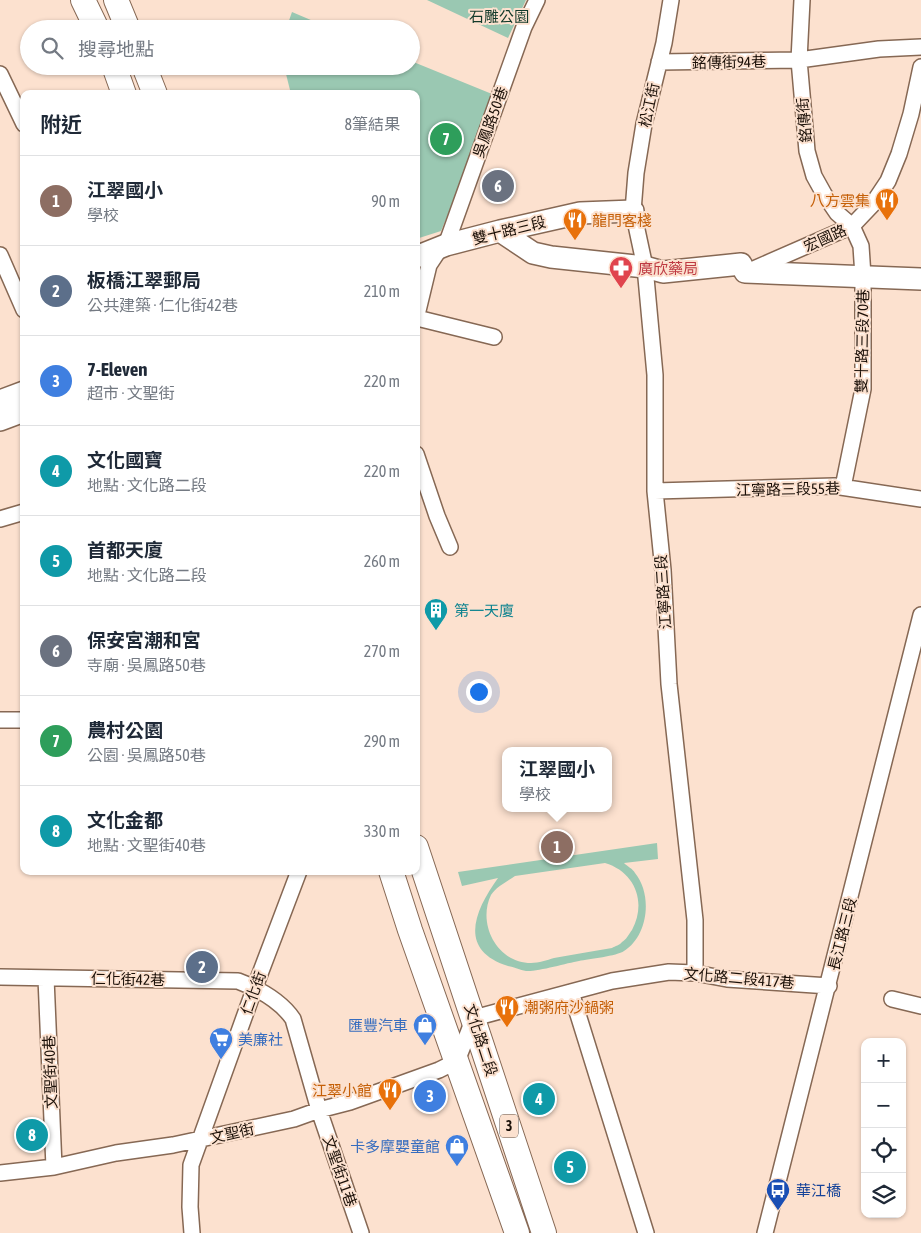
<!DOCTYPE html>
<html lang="zh-TW">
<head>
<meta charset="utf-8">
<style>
	:root { --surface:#fff; --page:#f2f2f3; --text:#1f2937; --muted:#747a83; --line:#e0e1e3; --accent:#2563eb }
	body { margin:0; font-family:"Asap Condensed","Noto Sans TC",sans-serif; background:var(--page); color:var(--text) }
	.controls { position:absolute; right:15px; bottom:15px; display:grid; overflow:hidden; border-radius:10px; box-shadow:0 1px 4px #0004 }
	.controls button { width:45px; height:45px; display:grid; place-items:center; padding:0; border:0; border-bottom:1px solid var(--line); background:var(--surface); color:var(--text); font:25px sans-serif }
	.you { position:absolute; left:478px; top:691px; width:18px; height:18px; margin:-12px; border:4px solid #fff; border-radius:50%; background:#1a73e8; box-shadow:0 0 0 8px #1a73e833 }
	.badge { display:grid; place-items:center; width:32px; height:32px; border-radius:50%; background:var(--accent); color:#fff; font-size:16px; font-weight:700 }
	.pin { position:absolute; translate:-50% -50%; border:2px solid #fff; box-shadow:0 1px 5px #0006 }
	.popup { position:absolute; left:502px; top:747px; width:110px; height:65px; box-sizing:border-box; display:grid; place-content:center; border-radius:10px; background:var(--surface); filter:drop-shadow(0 1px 4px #0005); font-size:16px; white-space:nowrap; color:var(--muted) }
	.popup b { font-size:19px; color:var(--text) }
	.popup::after { content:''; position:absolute; left:50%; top:100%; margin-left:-10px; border:10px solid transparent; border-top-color:var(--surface) }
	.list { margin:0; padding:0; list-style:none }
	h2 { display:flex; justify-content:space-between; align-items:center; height:65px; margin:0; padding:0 20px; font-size:21px }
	h2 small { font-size:16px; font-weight:400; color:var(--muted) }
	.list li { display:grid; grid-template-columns:32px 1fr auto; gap:15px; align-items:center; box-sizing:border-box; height:90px; padding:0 20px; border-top:1px solid var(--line) }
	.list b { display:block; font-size:19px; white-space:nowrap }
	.list p { margin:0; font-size:16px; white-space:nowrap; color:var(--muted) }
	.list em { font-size:16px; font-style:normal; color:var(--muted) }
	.icon { flex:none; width:28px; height:28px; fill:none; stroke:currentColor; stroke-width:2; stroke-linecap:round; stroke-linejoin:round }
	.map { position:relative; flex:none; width:921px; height:1233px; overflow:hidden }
	.search { position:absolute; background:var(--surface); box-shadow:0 1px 4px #0004; left:20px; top:20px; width:400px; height:55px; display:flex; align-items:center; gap:12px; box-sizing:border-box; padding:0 18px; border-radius:28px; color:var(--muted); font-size:19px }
	.panel { position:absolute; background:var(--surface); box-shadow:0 1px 4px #0004; left:20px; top:90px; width:400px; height:785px; border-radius:10px }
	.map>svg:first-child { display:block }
	.green { fill:#9ac8b2; fill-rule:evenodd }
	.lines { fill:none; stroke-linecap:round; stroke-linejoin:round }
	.street-casing { stroke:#866854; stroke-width:18 }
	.secondary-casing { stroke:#866854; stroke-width:24 }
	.primary-casing { stroke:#866854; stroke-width:26 }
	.street { stroke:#fff; stroke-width:15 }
	.secondary { stroke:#fff; stroke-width:21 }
	.primary { stroke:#fff; stroke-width:24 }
	.labels { text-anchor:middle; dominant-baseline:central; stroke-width:4; stroke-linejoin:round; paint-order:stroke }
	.shield { fill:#fce1cf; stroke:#5e4f44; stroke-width:1 }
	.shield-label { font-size:14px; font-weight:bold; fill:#1b1008 }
	.park-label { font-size:15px; fill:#123a2a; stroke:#fce1cf }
	.street-label { font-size:15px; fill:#1b1008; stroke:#fce1cf }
	.food-label { font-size:15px; fill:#c56008; stroke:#fce1cf; text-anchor:end }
	.health-label { font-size:15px; fill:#be3a42; stroke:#fce1cf; text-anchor:start }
	.culture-label { font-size:15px; fill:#0d838f; stroke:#fce1cf; text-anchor:start }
	.shop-label { font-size:15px; fill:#366cbe; stroke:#fce1cf; text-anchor:end }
	.transit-label { font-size:15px; fill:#164399; stroke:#fce1cf; text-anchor:start }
</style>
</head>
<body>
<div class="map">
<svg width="921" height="1233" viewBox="0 0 921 1233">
	<rect width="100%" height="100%" fill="#fce1cf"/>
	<!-- green -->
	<path class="green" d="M427 0H526L508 38Z
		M292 12 332 29H286Z
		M411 61 492 94 461 183 441 231 416 239V94H291L284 66H411Z
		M657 843 658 859 624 863C627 866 633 869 635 873 653 895 648 936 624 951 617 956 589 959 579 961 567 963 537 972 526 971 520 970 514 967 508 966 457 950 475 910 498 878L462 886 458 872ZM605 863C635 872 647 902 632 930 629 934 626 940 622 942 620 945 615 946 612 948 592 951 573 955 554 958 547 960 539 963 531 963 497 963 477 924 491 895 496 887 508 881 515 876Z"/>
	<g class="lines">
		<!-- street casing -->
		<g class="street-casing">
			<path id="street" d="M671 0 664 43 644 124 636 173 633 211 645 267 655 375V491L663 570 669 684 695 920V973
				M802 0 799 60 807 151 814 176 824 194 837 213 852 226 861 246 863 276V389L843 487
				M659 62 799 60 879 49 921 47
				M0 74 24 124
				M446 245 524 27 537 0
				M0 255 24 310
				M749 271 852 226 872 205 888 181 899 154 911 114 921 67
				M417 318 494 337
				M416 319 429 265 441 247
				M416 454 437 516 450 547
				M655 491 834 486 921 499
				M0 519 24 512
				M0 720H24
				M0 977 238 981C259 989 280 1000 293 1019L319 1110 361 1233
				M46 978 54 1167
				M571 992 646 1233
				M892 999 921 1006
				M0 1173 54 1167 116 1153 173 1145 294 1119 319 1110 350 1102 439 1070 457 1061 474 1018 612 981 669 972 695 973 727 979 829 986
				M192 1233 190 1207 191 1165 255 987 299 871
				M765 1233 921 615"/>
		</g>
		<!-- secondary casing -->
		<g class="secondary-casing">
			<path id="secondary" d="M500 231 533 253 551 257 645 267 663 272 741 264 745 272 921 279
				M416 257 446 245 500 231 580 213 633 211
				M0 401 24 392
				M0 420 24 411"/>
		</g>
		<!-- primary casing -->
		<g class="primary-casing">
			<path id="primary" d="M83 0 97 29
				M116 0 128 29
				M114 66 124 94
				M144 66 155 94
				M416 847 544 1233
				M391 871 410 930 517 1233"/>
		</g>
		<!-- street -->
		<use href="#street" class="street"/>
		<!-- secondary -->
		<use href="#secondary" class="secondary"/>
		<!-- primary -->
		<use href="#primary" class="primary"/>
	</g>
	<!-- icons -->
	<defs>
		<g id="restaurant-pin" transform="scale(1.25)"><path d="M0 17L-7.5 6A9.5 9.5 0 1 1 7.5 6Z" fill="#e8710a" stroke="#fce1cf"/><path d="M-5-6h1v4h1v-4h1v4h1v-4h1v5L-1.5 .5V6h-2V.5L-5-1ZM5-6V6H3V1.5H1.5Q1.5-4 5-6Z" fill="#fff"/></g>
		<g id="pharmacy-pin" transform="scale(1.25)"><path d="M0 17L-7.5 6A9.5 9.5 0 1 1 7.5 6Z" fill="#e0444e" stroke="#fce1cf"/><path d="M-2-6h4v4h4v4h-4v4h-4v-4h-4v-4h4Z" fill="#fff"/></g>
		<g id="building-pin" transform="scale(1.25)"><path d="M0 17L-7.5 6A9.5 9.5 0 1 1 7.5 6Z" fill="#0f9aa8" stroke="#fce1cf"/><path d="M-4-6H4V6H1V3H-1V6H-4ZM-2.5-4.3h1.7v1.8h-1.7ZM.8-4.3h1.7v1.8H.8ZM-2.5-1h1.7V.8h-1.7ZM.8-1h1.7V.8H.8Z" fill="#fff"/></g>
		<g id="shop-pin" transform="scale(1.25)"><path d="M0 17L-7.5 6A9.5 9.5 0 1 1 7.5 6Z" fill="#3f7fe0" stroke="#fce1cf"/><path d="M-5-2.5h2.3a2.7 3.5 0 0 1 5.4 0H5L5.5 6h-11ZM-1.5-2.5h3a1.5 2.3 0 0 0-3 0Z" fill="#fff"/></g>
		<g id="supermarket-pin" transform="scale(1.25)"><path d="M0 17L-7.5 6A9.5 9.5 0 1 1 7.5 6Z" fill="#3f7fe0" stroke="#fce1cf"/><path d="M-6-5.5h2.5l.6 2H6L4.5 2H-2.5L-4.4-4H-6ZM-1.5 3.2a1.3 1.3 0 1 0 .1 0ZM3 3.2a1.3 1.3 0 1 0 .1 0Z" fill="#fff"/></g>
		<g id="bus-pin" transform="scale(1.25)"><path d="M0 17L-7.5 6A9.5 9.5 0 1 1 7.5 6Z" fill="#1a4fb4" stroke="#fce1cf"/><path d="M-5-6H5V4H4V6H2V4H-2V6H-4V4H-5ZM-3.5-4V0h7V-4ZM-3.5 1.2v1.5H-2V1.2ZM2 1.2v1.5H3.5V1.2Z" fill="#fff"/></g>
	</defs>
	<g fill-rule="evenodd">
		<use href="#restaurant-pin" x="887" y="200"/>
		<use href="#restaurant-pin" x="575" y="220"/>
		<use href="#pharmacy-pin" x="621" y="268"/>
		<use href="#building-pin" x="436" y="610"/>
		<use href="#restaurant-pin" x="507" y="1007"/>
		<use href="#shop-pin" x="425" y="1025"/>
		<use href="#supermarket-pin" x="221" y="1039"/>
		<use href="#restaurant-pin" x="390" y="1090"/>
		<use href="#shop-pin" x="457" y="1146"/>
		<use href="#bus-pin" x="778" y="1190"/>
	</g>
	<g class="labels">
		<!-- shield labels -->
		<rect class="shield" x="500" y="1114.5" width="18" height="23" rx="4"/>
		<g class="shield-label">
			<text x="509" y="1126">3</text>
		</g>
		<!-- park labels -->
		<g class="park-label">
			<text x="499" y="16">石雕公園</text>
		</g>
		<!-- street labels -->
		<g class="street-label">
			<text transform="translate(729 62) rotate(-1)">銘傳街94巷</text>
			<text transform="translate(649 105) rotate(-78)">松江街</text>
			<text transform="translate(804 120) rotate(-95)">銘傳街</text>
			<text transform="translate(490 122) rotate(-70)">吳鳳路50巷</text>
			<text transform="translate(509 230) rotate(-14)">雙十路三段</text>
			<text transform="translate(825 238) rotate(-24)">宏國路</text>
			<text transform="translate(862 341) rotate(-89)">雙十路三段70巷</text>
			<text transform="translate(788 489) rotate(-1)">江寧路三段55巷</text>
			<text transform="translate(663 592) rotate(-94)">江寧路三段</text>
			<text transform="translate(842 934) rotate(-76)">長江路三段</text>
			<text transform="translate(739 978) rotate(5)">文化路二段417巷</text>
			<text transform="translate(128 979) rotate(1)">仁化街42巷</text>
			<text transform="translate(253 993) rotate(-70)">仁化街</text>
			<text transform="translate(481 1040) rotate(72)">文化路二段</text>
			<text transform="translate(50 1072) rotate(-92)">文聖街40巷</text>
			<text transform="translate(232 1133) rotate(-13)">文聖街</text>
			<text transform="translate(340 1171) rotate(71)">文聖街11巷</text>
		</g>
		<!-- food labels -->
		<g class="food-label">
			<text x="870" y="200">八方雲集</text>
			<text x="592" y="220" text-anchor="start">龍門客棧</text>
			<text x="524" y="1007" text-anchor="start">潮粥府沙鍋粥</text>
			<text x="372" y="1090">江翠小館</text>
		</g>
		<!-- health labels -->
		<g class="health-label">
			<text x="638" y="268">廣欣藥局</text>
		</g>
		<!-- culture labels -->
		<g class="culture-label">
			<text x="454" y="610">第一天廈</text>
		</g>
		<!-- shop labels -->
		<g class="shop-label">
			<text x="408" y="1025">匯豐汽車</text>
			<text x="238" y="1039" text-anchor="start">美廉社</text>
			<text x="440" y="1146">卡多摩嬰童館</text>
		</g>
		<!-- transit labels -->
		<g class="transit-label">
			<text x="796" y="1190">華江橋</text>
		</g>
	</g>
</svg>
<div class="controls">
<button>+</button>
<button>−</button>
<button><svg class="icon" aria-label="locate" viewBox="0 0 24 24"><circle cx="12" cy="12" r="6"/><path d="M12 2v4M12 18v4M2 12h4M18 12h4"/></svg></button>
<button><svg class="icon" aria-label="layers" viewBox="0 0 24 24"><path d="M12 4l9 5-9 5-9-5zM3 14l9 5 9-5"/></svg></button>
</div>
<div class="you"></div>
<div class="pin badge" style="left:557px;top:847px;background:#8d6e63">1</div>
<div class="popup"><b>江翠國小</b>學校</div>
<div class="pin badge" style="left:202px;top:967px;background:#5c6f8a">2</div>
<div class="pin badge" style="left:430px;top:1096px;background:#3f7fe0">3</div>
<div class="pin badge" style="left:539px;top:1099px;background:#0f9aa8">4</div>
<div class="pin badge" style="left:570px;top:1167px;background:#0f9aa8">5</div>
<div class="pin badge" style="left:498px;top:186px;background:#6b7280">6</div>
<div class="pin badge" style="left:446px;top:139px;background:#2e9e5b">7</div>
<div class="pin badge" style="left:32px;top:1135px;background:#0f9aa8">8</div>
<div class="search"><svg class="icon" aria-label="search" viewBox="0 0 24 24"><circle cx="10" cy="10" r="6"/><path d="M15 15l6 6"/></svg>搜尋地點</div>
<section class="panel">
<h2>附近<small>8筆結果</small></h2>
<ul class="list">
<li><span class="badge" style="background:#8d6e63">1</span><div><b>江翠國小</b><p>學校</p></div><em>90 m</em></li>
<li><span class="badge" style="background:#5c6f8a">2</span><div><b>板橋江翠郵局</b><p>公共建築 · 仁化街42巷</p></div><em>210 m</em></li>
<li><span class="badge" style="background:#3f7fe0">3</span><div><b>7-Eleven</b><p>超市 · 文聖街</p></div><em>220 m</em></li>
<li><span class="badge" style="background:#0f9aa8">4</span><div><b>文化國寶</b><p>地點 · 文化路二段</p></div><em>220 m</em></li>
<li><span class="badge" style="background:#0f9aa8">5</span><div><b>首都天廈</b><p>地點 · 文化路二段</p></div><em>260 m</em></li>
<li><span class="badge" style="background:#6b7280">6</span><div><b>保安宮潮和宮</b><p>寺廟 · 吳鳳路50巷</p></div><em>270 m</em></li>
<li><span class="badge" style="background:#2e9e5b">7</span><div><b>農村公園</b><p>公園 · 吳鳳路50巷</p></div><em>290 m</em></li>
<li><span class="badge" style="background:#0f9aa8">8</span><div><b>文化金都</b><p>地點 · 文聖街40巷</p></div><em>330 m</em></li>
</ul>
</section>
</div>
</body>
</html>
